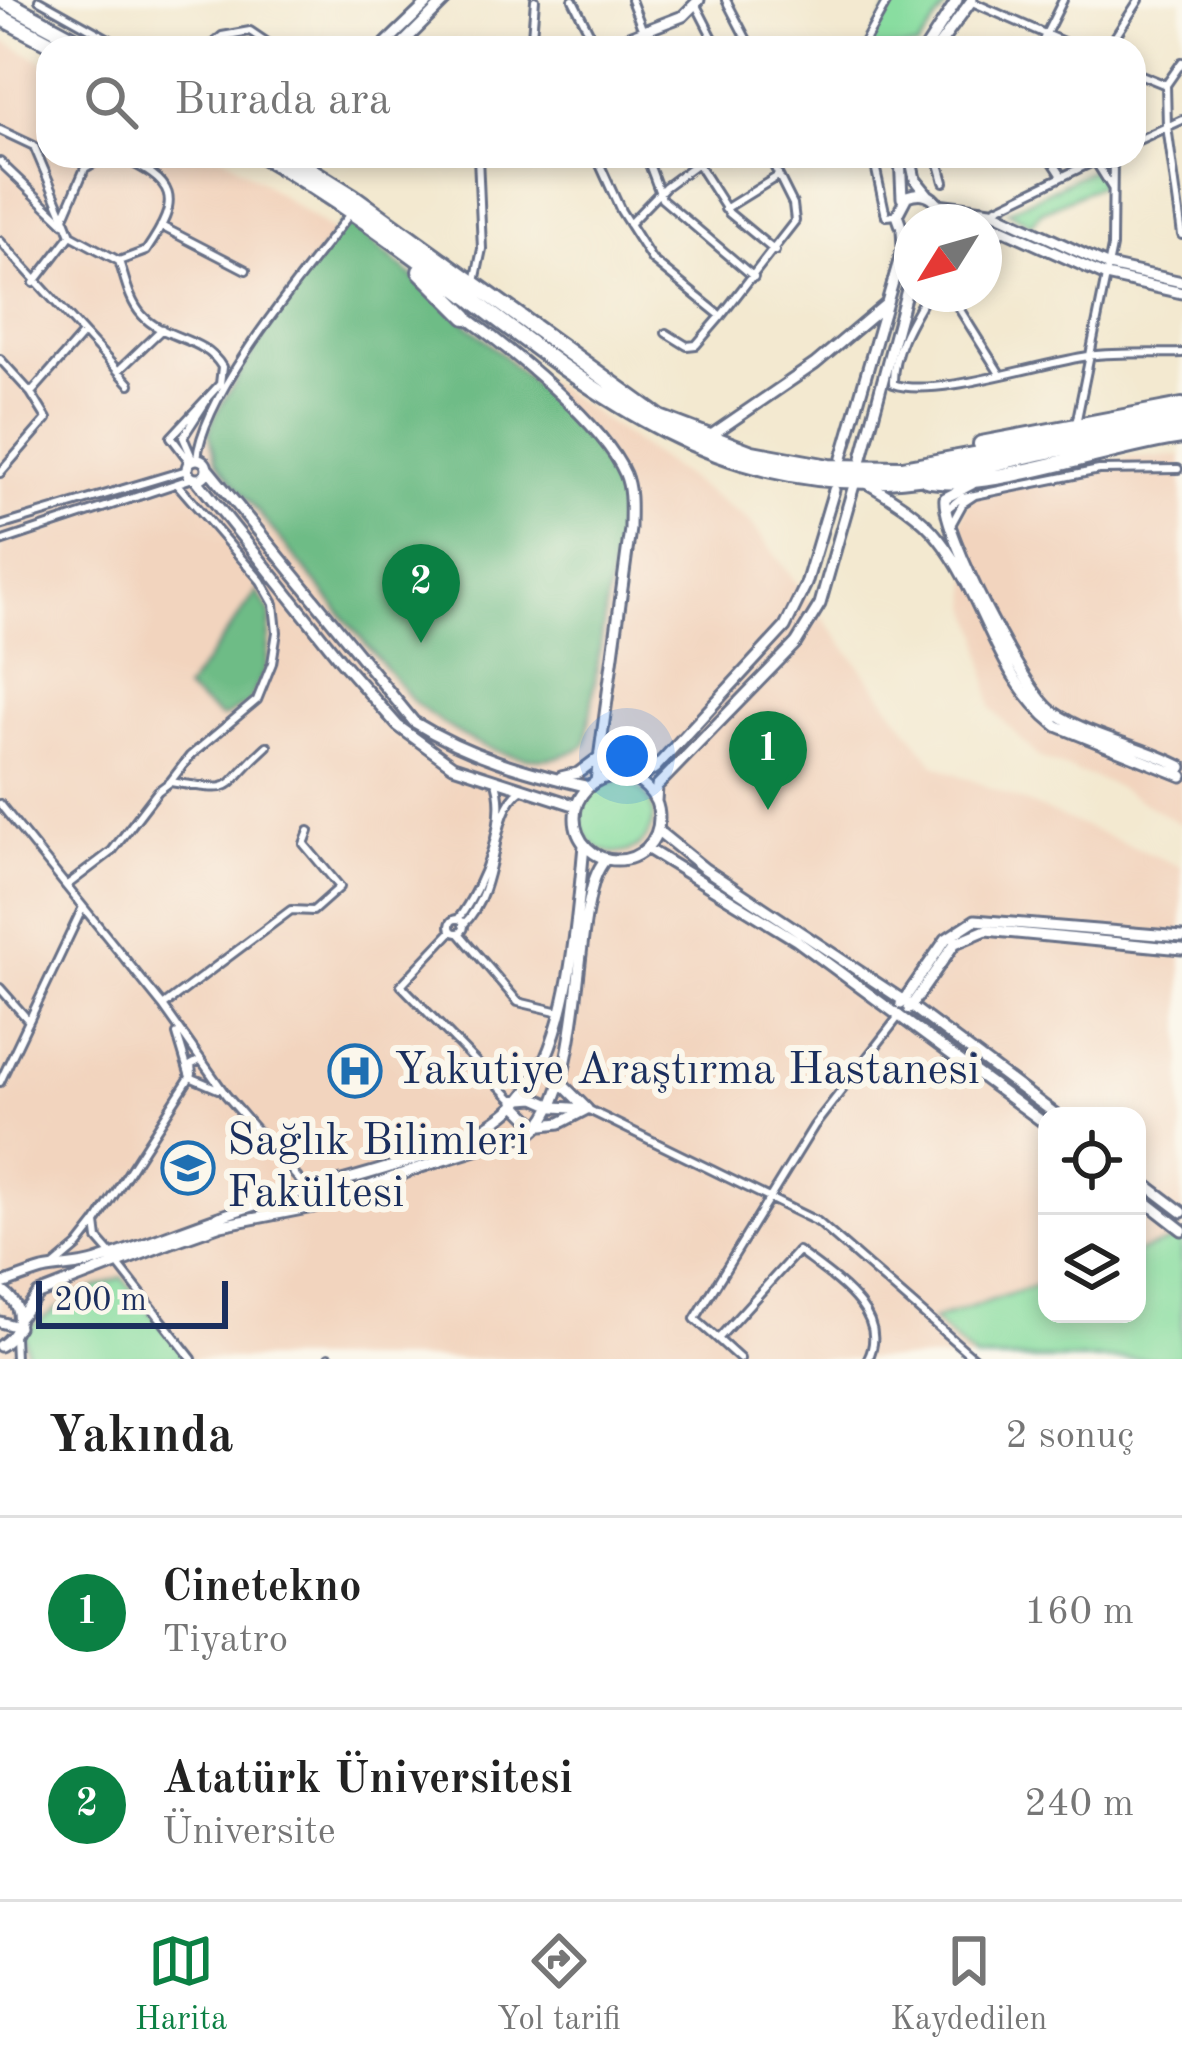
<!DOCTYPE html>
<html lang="tr">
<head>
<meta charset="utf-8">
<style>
	:root { --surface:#fff; --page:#f2f2f2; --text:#222; --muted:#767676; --line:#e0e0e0; --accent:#0b8043 }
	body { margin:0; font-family:"Old Standard TT",serif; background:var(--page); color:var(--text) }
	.controls { position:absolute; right:36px; bottom:36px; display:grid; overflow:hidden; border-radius:24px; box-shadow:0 6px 18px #0003 }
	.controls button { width:108px; height:108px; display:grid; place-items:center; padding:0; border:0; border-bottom:3px solid var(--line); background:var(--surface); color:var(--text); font:60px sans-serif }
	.compass { position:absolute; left:894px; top:204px; width:108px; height:108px; border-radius:50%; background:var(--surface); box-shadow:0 6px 18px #0003; rotate:233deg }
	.scale { position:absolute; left:36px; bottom:30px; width:192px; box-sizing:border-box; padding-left:12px; border:6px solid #1b2f5e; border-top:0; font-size:33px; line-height:42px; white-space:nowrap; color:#1b2f5e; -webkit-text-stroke:9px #fbf7ec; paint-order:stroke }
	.you { position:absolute; left:627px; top:756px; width:42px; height:42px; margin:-30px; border:9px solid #fff; border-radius:50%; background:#1a73e8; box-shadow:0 0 0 18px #1a73e833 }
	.badge { display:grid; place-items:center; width:78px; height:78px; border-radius:50%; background:var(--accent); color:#fff; font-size:39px; font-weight:700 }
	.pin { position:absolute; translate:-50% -99px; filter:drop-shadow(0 3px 6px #0008) }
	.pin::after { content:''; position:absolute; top:63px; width:42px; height:36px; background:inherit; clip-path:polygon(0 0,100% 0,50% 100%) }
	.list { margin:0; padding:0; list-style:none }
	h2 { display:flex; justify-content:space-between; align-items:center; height:156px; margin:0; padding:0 48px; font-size:51px }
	h2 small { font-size:39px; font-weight:400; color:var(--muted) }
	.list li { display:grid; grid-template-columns:78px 1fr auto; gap:36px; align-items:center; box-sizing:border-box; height:192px; padding:0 48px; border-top:3px solid var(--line) }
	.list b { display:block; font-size:45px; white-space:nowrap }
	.list p { margin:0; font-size:39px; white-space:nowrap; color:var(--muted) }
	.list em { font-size:39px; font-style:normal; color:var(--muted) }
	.icon { flex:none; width:66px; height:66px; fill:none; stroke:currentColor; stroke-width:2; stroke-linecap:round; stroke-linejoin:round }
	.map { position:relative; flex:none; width:1182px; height:1359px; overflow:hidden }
	.search { position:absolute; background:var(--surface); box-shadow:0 6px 18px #0003; left:36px; right:36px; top:36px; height:132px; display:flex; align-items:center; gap:30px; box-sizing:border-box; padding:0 42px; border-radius:36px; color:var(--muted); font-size:45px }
	.sheet { height:540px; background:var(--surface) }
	nav { display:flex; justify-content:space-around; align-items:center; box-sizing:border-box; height:168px; border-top:3px solid var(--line); background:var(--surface); font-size:33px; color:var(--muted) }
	nav a { display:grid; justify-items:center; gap:6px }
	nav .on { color:var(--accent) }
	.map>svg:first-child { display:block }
	.built { fill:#f2d4be; fill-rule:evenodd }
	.green { fill:#89dda0; stroke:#52867f; stroke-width:3 }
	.forest { fill:#6ebc86; stroke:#447672; stroke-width:3 }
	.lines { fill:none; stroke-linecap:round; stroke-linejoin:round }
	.street-casing { stroke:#677086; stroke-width:12 }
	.secondary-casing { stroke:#677086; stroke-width:15 }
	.highway-casing { stroke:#677086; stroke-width:20 }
	.street { stroke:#fff; stroke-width:6 }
	.secondary { stroke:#fff; stroke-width:9 }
	.highway { stroke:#fff; stroke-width:14 }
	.labels { text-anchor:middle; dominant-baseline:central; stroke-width:12; stroke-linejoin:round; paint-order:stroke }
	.poi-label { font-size:45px; fill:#1b2f5e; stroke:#fbf7ec; text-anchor:start }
</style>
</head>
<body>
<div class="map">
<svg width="1182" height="1359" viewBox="0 0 1182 1359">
	<rect width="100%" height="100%" fill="#fbf7ec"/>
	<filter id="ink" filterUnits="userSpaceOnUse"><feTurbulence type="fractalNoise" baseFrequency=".00833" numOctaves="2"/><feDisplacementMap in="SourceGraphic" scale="24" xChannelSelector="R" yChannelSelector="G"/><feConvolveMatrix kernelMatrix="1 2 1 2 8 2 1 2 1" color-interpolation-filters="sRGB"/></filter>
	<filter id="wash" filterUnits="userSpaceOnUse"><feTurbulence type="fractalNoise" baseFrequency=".004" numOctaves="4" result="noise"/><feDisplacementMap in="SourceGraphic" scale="48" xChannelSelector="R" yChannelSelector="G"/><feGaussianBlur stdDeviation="2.7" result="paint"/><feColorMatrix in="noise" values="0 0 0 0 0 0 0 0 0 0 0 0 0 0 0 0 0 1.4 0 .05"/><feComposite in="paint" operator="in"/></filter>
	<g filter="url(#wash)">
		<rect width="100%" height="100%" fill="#f3e9d0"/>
		<!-- built -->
		<path class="built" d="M0 39 48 64V156H223L233 162 750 522 935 765 1182 867V1359H0ZM1047 1116H1137V1314H1047Z
			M1182 456V825L1111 784 1039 758 991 708 980 635 970 606 968 554 960 521 977 481 1136 457Z"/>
		<!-- green -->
		<path class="green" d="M893 0H951L917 48H868Z
			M1093 169 1104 183 1041 212 1031 224 1008 211Z
			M581 817a36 36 0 1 1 72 0a36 36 0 1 1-72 0Z
			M1182 1237V1359H975L932 1320 1047 1282V1314H1137V1252Z
			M122 1277 188 1359H28L24 1331 77 1295Z"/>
		<!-- forest -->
		<path class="forest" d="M346 219 503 355 601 448 618 483 620 510 586 744C532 783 452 736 410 698L217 462 209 432 214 417 279 309Z
			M257 592 271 613 266 668 249 703 222 718 185 690Z"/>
	</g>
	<g filter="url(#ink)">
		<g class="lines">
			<!-- street casing -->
			<g class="street-casing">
				<path id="street" d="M39 0 125 48
					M573 0 597 48
					M631 0 643 31
					M726 0 751 48
					M970 1 1077 48
					M696 5 718 48
					M208 48 222 36 250 31 275 48
					M531 48 535 0
					M861 48 888 0
					M1039 48 1063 0
					M1108 48 1139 0
					M1182 62 1166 85 1167 126 1182 235
					M1134 72 1166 85
					M0 130 34 146 64 217
					M1134 142 1182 120
					M106 156 85 168 64 217 71 235 119 261 146 251C183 197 176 182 118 156
					M596 156 621 211 652 260 721 316 795 221 793 204 769 156
					M646 156 662 199 754 277
					M873 156 886 216 897 215
					M937 156 944 182
					M1049 156 1062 176
					M1092 156 1112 188
					M0 162 64 223
					M697 163 729 213 775 251
					M725 209 778 176
					M991 211 1105 156
					M629 224 665 187 707 156
					M161 226 246 270
					M984 238 1004 232
					M0 241 130 384
					M119 261C125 278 129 301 142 315 164 340 204 336 222 367L220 384 171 437 190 462
					M475 282 482 249 478 156
					M34 283 71 235
					M927 294C911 321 892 352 893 384 933 399 1041 363 1088 356 1118 352 1151 354 1182 353
					M950 294 1000 374
					M666 333 687 346 696 345 721 316
					M0 359 31 393 47 419 0 473
					M118 371 162 329
					M31 393 83 334
					M1076 424 1112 247 1113 156
					M183 437 207 400
					M183 437 193 460
					M197 459C203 392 306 271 349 215
					M975 495 1099 470 1178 469
					M947 509 962 497 975 495 963 503 952 523
					M0 526 187 470
					M0 542 193 478
					M170 782 190 756 257 700 272 663 277 632 274 604 261 581 178 485
					M0 804 163 1006 226 1095 307 1189
					M66 886 112 851 158 791 170 782C244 793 216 791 267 746
					M458 919C482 888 510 818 495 780
					M450 926a7 7 0 1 1 14 0a7 7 0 1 1-14 0Z
					M463 925C501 888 489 811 521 790
					M452 931 401 985 512 1099H517
					M459 933 518 1002 560 1012
					M0 988 29 1021
					M163 1006 291 910 313 911 340 887 304 844 309 831
					M177 1034 190 1077 218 1089
					M0 1082 83 907
					M587 1109 818 1222 975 1359
					M96 1223 98 1239 112 1255
					M117 1263 192 1359
					M52 1268 78 1246 96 1223 192 1074 191 1065 200 1060
					M14 1336 15 1359
					M718 1339 695 1319 814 1126 900 1015
					M329 1357 331 1359
					M740 1359 718 1339 798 1251C830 1276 892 1313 868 1359"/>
			</g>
			<!-- secondary casing -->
			<g class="secondary-casing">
				<path id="secondary" d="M381 48 431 0
					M398 48 446 0
					M600 48 683 16 699 0
					M926 48 957 0
					M937 48 972 0
					M900 156 902 198
					M910 156 915 179 928 195
					M938 204 991 211 1109 266 1182 282
					M952 222 970 219 989 223 1106 276 1182 293
					M912 236 902 229 897 215 907 196C928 188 943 201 940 222
					M466 317C511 350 603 423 625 474 632 491 630 510 630 529L596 781
					M707 438 815 364 885 305
					M842 458 903 247 902 229
					M862 458 912 271
					M187 469a10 10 0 1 1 20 0a10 10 0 1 1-20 0Z
					M207 468 414 722C469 756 526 772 589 787
					M196 479 341 661 398 726 453 766 577 806
					M865 482C892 498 920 514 939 539 985 597 996 679 1057 726L1182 776
					M972 484 945 498C941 531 1025 693 1053 712 1090 737 1143 746 1182 767
					M575 818a42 42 0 1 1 84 0a42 42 0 1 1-84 0Z
					M561 777 578 773 598 758
					M637 780 655 768 785 627 806 584 834 490
					M656 801 657 786 796 643 820 604 854 485
					M658 831 705 869 907 1003 1058 1116
					M648 849 796 940 1047 1125
					M901 1004 946 939 975 920 1182 937
					M909 1009 955 943 986 930 1182 949
					M562 1084 587 1109
					M522 1099 535 1098 555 1107 587 1109
					M515 1104 532 1121 531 1133
					M543 1125 560 1123 587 1109
					M1137 1178 1182 1212
					M1137 1195 1182 1230
					M0 1285C14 1280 29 1274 43 1270 61 1266 80 1267 97 1261 149 1244 200 1222 252 1206 325 1182 470 1158 521 1099 570 1042 577 919 584 845
					M0 1290C25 1304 24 1331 0 1346
					M20 1317 38 1294 170 1243 221 1225 313 1207 421 1167 531 1133C575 1103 576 966 587 911 591 893 593 873 606 859
					M0 1322 18 1327"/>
			</g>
			<!-- highway casing -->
			<g class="highway-casing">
				<path id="highway" d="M2 0 91 48
					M0 17 59 48
					M263 156C334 197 400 245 465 294 593 392 716 490 887 480 938 477 989 464 1039 453 1086 443 1134 435 1182 427
					M288 156 354 197 660 418 752 453 829 467 903 468 1182 417
					M420 271 466 317
					M981 444 1182 406
					M926 479C984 493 1115 444 1182 436"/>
			</g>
			<!-- street -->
			<use href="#street" class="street"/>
			<!-- secondary -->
			<use href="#secondary" class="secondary"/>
			<!-- highway -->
			<use href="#highway" class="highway"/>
		</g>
	</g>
	<!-- icons -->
	<defs>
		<g id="hospital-ring" transform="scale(2.7)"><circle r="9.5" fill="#fbf7ec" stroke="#1f6fb2" stroke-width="1.5"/><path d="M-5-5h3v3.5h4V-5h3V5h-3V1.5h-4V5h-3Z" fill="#1f6fb2"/></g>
		<g id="university-ring" transform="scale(2.7)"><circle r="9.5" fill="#fbf7ec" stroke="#1f6fb2" stroke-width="1.5"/><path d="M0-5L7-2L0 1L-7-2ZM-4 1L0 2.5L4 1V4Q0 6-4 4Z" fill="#1f6fb2"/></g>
	</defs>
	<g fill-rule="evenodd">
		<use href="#hospital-ring" x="355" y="1071"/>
		<use href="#university-ring" x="188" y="1168"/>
	</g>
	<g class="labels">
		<!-- poi labels -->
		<g class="poi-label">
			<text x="394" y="1071">Yakutiye Araştırma Hastanesi</text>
			<text x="227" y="1142">Sağlık Bilimleri<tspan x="227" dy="52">Fakültesi</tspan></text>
		</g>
	</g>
</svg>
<div class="controls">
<button><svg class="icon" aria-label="locate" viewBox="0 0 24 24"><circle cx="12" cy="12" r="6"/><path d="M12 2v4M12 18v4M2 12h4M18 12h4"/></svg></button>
<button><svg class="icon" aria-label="layers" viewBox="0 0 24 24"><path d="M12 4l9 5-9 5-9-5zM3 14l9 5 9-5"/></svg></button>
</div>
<svg class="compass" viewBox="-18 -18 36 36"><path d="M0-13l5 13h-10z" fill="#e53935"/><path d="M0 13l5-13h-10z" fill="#767676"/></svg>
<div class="scale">200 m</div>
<div class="you"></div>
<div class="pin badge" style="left:768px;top:810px">1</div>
<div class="pin badge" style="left:421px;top:643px">2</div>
<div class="search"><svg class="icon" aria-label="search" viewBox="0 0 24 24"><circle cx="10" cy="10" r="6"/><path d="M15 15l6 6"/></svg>Burada ara</div>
</div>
<section class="sheet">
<h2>Yakında<small>2 sonuç</small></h2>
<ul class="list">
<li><span class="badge">1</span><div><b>Cinetekno</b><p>Tiyatro</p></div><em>160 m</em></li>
<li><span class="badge">2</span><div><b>Atatürk Üniversitesi</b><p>Üniversite</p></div><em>240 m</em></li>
</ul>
</section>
<nav>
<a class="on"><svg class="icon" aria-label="map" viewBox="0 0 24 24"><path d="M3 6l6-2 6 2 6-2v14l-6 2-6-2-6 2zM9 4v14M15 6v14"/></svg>Harita</a>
<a><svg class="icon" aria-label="directions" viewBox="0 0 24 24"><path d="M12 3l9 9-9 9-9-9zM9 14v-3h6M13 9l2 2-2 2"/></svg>Yol tarifi</a>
<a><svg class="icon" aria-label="saved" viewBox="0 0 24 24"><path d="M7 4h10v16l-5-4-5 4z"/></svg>Kaydedilen</a>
</nav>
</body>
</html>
